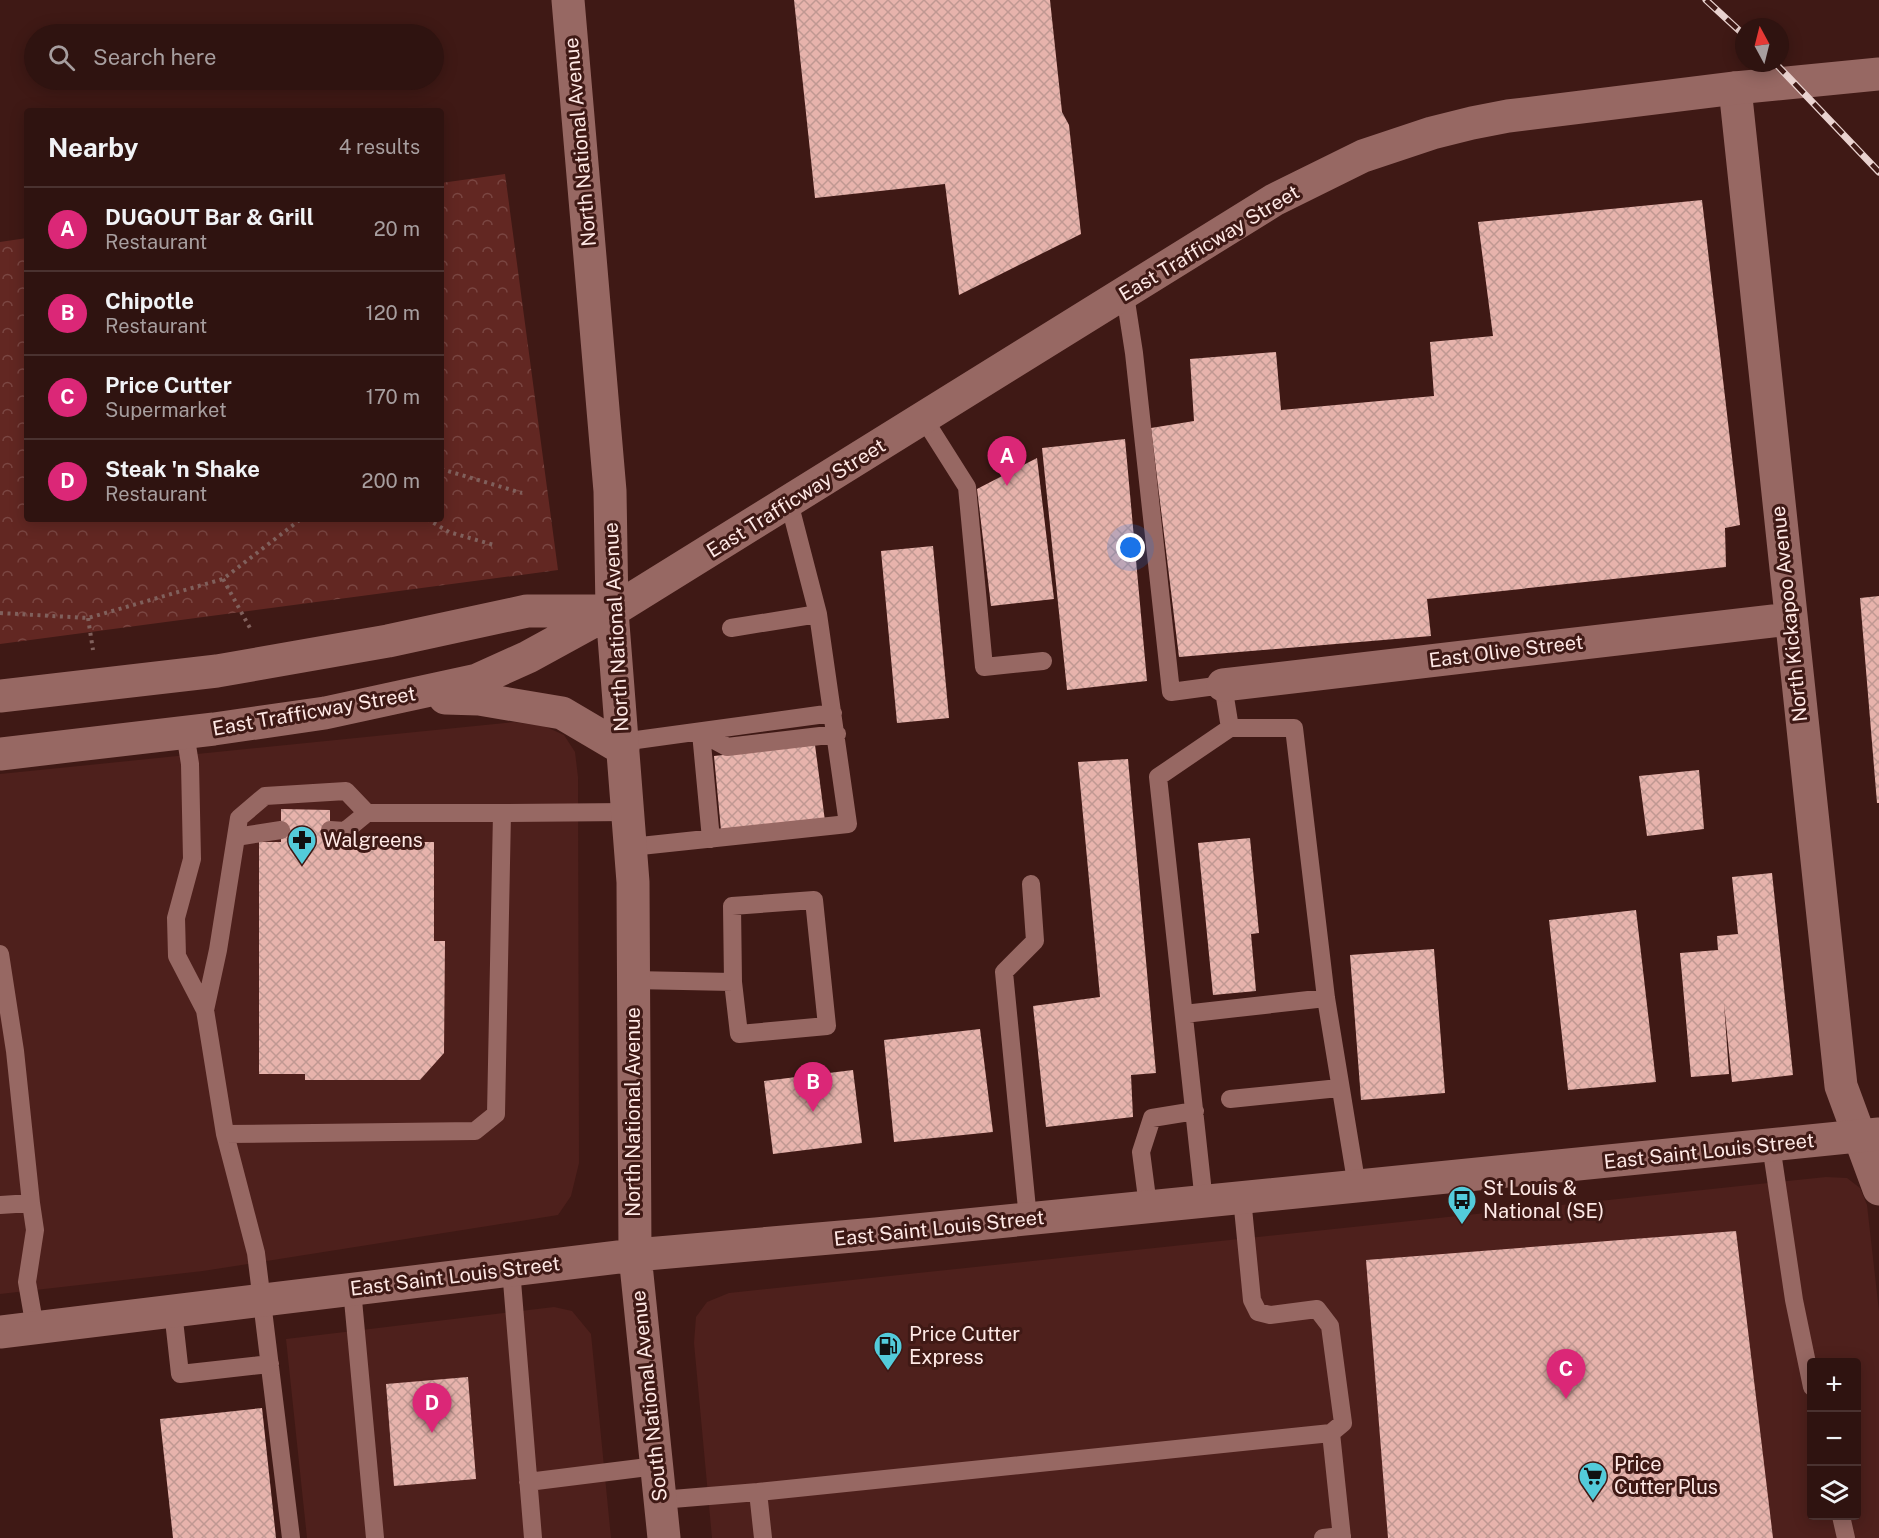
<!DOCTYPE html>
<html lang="en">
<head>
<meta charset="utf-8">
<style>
	:root { --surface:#2f1310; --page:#371c19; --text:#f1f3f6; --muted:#a79e9f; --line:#4a3230; --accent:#db2777 }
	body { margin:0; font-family:"Public Sans",sans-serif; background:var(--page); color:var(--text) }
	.controls { position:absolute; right:18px; bottom:18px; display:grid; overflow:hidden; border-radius:6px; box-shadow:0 3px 15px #0003 }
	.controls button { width:54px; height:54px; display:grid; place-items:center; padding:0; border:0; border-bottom:2px solid var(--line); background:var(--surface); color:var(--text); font:30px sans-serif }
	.compass { position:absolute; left:1735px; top:18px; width:54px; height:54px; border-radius:50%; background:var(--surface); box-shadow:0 3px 15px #0003; rotate:353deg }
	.you { position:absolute; left:1131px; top:548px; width:21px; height:21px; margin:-15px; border:4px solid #fff; border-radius:50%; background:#1a73e8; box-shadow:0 0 0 9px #1a73e833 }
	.badge { display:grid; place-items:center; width:39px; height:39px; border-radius:50%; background:var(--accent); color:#fff; font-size:20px; font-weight:700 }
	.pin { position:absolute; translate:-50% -50px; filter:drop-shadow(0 2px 3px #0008) }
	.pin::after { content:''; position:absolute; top:32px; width:21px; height:18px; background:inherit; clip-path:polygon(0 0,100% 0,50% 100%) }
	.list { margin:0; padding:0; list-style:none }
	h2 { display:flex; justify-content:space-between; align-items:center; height:78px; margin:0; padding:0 24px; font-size:26px }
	h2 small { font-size:20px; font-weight:400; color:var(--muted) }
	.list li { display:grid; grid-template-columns:39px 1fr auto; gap:18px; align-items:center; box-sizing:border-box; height:84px; padding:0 24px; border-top:2px solid var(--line) }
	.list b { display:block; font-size:22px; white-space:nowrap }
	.list p { margin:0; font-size:20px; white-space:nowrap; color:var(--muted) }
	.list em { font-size:20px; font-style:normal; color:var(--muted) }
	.icon { flex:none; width:33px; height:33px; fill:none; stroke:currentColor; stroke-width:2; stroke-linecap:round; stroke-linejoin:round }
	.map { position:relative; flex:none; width:1879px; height:1538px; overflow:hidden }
	.search { position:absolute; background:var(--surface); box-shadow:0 3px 15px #0003; left:24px; top:24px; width:420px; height:66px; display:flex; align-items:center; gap:15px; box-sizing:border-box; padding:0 21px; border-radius:33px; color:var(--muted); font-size:22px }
	.panel { position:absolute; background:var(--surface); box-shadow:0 3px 15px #0003; left:24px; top:108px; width:420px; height:414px; border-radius:6px }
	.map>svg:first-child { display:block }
	.built { fill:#4e201c; fill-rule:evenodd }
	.park { fill:url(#park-crowns) }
	.building { fill:url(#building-cross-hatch) }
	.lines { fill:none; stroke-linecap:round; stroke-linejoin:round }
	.path { stroke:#80605c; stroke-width:4; stroke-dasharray:3 4.5; stroke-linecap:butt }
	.service { stroke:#976863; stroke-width:18 }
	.minor { stroke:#976863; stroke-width:33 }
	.secondary { stroke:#976863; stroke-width:33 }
	.rail-casing { stroke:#e9d2cf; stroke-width:7 }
	.rail { stroke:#3f1915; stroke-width:4.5; stroke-dasharray:14; stroke-linecap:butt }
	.labels { text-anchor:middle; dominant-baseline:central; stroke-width:6; stroke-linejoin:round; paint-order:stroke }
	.street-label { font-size:20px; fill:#fee8e5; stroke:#3f1915 }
	.poi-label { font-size:20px; fill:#fee8e5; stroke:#3f1915; text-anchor:start }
</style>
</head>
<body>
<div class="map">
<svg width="1879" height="1538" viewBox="0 0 1879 1538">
	<defs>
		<pattern id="park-crowns" width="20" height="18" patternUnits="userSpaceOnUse" patternTransform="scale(1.5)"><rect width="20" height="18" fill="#622722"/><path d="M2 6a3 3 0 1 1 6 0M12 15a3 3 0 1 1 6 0" fill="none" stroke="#7a4642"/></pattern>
		<pattern id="building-cross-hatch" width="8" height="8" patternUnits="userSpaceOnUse" patternTransform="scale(1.5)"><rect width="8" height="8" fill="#e7b3ac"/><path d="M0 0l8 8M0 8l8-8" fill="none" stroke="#c09892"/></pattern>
	</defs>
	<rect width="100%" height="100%" fill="#3f1915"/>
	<!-- built -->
	<path class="built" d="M514 722 544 726 564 735 575 752 578 777 579 1163 571 1196 558 1215 203 1271 0 1294V774Z
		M1826 1177 1847 1178 1860 1188 1867 1205 1879 1311V1538H712L694 1343 696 1317 707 1302 729 1293ZM1812 1362H1856V1516H1812Z
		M554 1307 572 1311 591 1334 611 1538H307L286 1339Z"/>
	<!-- park -->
	<path class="park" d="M505 174 558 570 0 644V242L27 238V519H441V183Z"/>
	<!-- building -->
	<path class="building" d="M794 0H1050L1062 112 1069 125 1081 234 959 295 945 184 815 198Z
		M1702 200 1740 525 1725 528 1726 567 1427 599 1431 636 1179 657 1151 428 1194 421 1190 359 1276 352 1281 410 1434 396 1430 342 1493 336 1478 222Z
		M1125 439 1147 681 1067 690 1042 448Z
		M1037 458 1054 599 991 606 977 489Z
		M933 546 949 718 897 723 881 551Z
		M1879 596V803H1877L1860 598Z
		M815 745 825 821 721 830 714 756Z
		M1128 759 1156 1073 1131 1075 1133 1117 1046 1127 1033 1006 1100 997 1078 762Z
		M1699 770 1704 829 1647 836 1639 776Z
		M281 809 330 810V842H434V941H445L444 1053 420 1080H305V1074H259V842H281Z
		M1250 838 1259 933 1251 934 1256 991 1213 995 1198 843Z
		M1772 873 1793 1075 1732 1082 1724 1003 1729 1074 1691 1077 1680 953 1718 950 1717 936 1738 934 1732 877Z
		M1636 910 1656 1082 1568 1090 1549 920Z
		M1434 949 1445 1093 1361 1100 1350 955Z
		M980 1029 993 1132 894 1142 884 1040Z
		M853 1070 862 1143 773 1154 764 1081Z
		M1736 1231 1773 1538H1388L1366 1260Z
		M468 1377 476 1479 394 1486 386 1384Z
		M262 1408 276 1538H173L160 1419Z"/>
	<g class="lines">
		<!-- path -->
		<path class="path" d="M441 469 522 493
			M427 519 449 532 494 545
			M223 579 250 628
			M0 613 88 618 223 579 301 519
			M88 618 93 650"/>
		<!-- service -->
		<path class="service" d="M1125 295 1134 353 1171 692 1223 685 1230 728
			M924 419 967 487 984 667 1043 661
			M731 628 818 614
			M185 733 190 764 192 859 176 918 177 956 205 1010 225 1134 256 1253 291 1538
			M701 733 727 747 837 734
			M701 733 711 839
			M622 742 833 713
			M502 813 628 812
			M236 837 281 830
			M631 847 848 824 818 614 789 502
			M0 954 15 1051 31 1203
			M633 980 733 982 739 1034 827 1026 814 900 732 906 733 982
			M205 1010 218 950 239 818 265 796 346 791 367 813
			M1184 1014 1326 998
			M1230 1099 1339 1088
			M225 1134 475 1131 496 1114 502 813H367L345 831 330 830
			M1771 1145 1794 1300 1812 1387
			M1204 1202 1158 777 1230 728H1294L1326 998 1357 1187
			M0 1205 31 1203 35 1230 27 1282 35 1328
			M1148 1206 1141 1152 1152 1118 1195 1111
			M1028 1219 1004 972 1035 941 1031 884
			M511 1269 533 1538
			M352 1289 375 1538
			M173 1311 180 1374 270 1364
			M1331 1433 1342 1538
			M528 1482 656 1466
			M758 1492 1331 1433 1343 1423 1330 1326 1317 1309 1270 1315 1258 1312 1252 1300 1242 1198
			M660 1500 758 1492 763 1538
			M1841 1516 1846 1538
			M1323 1538 1342 1536"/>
		<!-- minor -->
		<path class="minor" d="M1735 88 1841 1086 1879 1189
			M1223 685 1789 619"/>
		<!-- secondary -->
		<path class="secondary" d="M568 0 610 491 612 611 633 882 635 1255 664 1538
			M0 696 217 671 388 641 527 611H610
			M445 698 479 699 562 713 623 749
			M0 754 214 729 325 713 477 680 528 657 612 611 1274 200 1363 156 1432 133 1472 123 1508 116 1735 88 1879 74
			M0 1332 635 1255 876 1234 1879 1134"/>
		<!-- rail casing -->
		<g class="rail-casing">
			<path id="rail" d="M1706 0 1744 35
				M1775 63 1879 172"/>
		</g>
		<!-- rail -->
		<use href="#rail" class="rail"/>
	</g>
	<!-- icons -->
	<defs>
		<g id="pharmacy-pin" transform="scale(1.5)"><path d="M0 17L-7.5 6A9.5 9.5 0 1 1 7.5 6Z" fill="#53cbda" stroke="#3f1915"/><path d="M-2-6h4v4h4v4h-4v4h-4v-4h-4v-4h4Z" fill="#111"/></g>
		<g id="bus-pin" transform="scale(1.5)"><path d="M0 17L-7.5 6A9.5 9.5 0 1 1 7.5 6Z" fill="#53cbda" stroke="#3f1915"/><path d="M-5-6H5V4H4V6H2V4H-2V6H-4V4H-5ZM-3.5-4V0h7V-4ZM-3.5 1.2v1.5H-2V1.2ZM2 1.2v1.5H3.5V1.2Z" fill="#111"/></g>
		<g id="fuel-pin" transform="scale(1.5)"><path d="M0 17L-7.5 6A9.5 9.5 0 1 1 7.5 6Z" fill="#53cbda" stroke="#3f1915"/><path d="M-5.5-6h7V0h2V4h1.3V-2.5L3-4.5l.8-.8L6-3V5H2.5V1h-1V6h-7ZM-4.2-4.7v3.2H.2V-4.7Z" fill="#111"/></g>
		<g id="supermarket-pin" transform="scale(1.5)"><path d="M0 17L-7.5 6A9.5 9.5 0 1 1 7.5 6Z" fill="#53cbda" stroke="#3f1915"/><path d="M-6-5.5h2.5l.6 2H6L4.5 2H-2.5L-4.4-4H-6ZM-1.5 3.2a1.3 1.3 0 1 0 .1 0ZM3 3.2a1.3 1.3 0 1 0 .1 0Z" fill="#111"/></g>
	</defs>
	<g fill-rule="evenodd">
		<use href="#pharmacy-pin" x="302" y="840"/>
		<use href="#bus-pin" x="1462" y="1200"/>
		<use href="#fuel-pin" x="888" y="1346"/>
		<use href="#supermarket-pin" x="1593" y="1476"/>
	</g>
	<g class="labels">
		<!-- street labels -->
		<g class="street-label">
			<text transform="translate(580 142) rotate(-95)">North National Avenue</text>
			<text transform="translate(1209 243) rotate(-31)">East Trafficway Street</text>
			<text transform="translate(796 498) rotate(-32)">East Trafficway Street</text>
			<text transform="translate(1789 614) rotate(-96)">North Kickapoo Avenue</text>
			<text transform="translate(616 627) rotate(-93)">North National Avenue</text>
			<text transform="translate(1506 651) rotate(-7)">East Olive Street</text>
			<text transform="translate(314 711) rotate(-10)">East Trafficway Street</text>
			<text transform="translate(633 1112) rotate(-90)">North National Avenue</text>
			<text transform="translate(1709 1151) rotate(-6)">East Saint Louis Street</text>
			<text transform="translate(939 1228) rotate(-6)">East Saint Louis Street</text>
			<text transform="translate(455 1276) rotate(-7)">East Saint Louis Street</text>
			<text transform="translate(649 1396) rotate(-96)">South National Avenue</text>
		</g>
		<!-- poi labels -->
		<g class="poi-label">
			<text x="323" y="840">Walgreens</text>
			<text x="1483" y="1188">St Louis &amp;<tspan x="1483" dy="23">National (SE)</tspan></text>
			<text x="909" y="1334">Price Cutter<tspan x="909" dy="23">Express</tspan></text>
			<text x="1614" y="1464">Price<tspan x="1614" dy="23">Cutter Plus</tspan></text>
		</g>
	</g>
</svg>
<div class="controls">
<button>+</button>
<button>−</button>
<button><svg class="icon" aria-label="layers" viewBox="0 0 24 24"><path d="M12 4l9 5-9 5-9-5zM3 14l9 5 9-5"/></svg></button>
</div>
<svg class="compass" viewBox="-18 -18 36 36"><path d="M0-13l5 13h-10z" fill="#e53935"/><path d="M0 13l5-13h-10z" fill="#a79e9f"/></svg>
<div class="you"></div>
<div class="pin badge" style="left:1007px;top:486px">A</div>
<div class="pin badge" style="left:813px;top:1112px">B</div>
<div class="pin badge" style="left:1566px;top:1399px">C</div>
<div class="pin badge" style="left:432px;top:1433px">D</div>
<div class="search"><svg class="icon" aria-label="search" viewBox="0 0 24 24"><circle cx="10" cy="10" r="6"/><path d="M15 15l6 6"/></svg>Search here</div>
<section class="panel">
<h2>Nearby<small>4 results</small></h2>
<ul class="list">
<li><span class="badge">A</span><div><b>DUGOUT Bar &amp; Grill</b><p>Restaurant</p></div><em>20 m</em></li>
<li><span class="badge">B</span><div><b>Chipotle</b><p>Restaurant</p></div><em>120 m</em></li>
<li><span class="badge">C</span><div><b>Price Cutter</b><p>Supermarket</p></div><em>170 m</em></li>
<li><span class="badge">D</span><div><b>Steak 'n Shake</b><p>Restaurant</p></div><em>200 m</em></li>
</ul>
</section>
</div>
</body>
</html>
